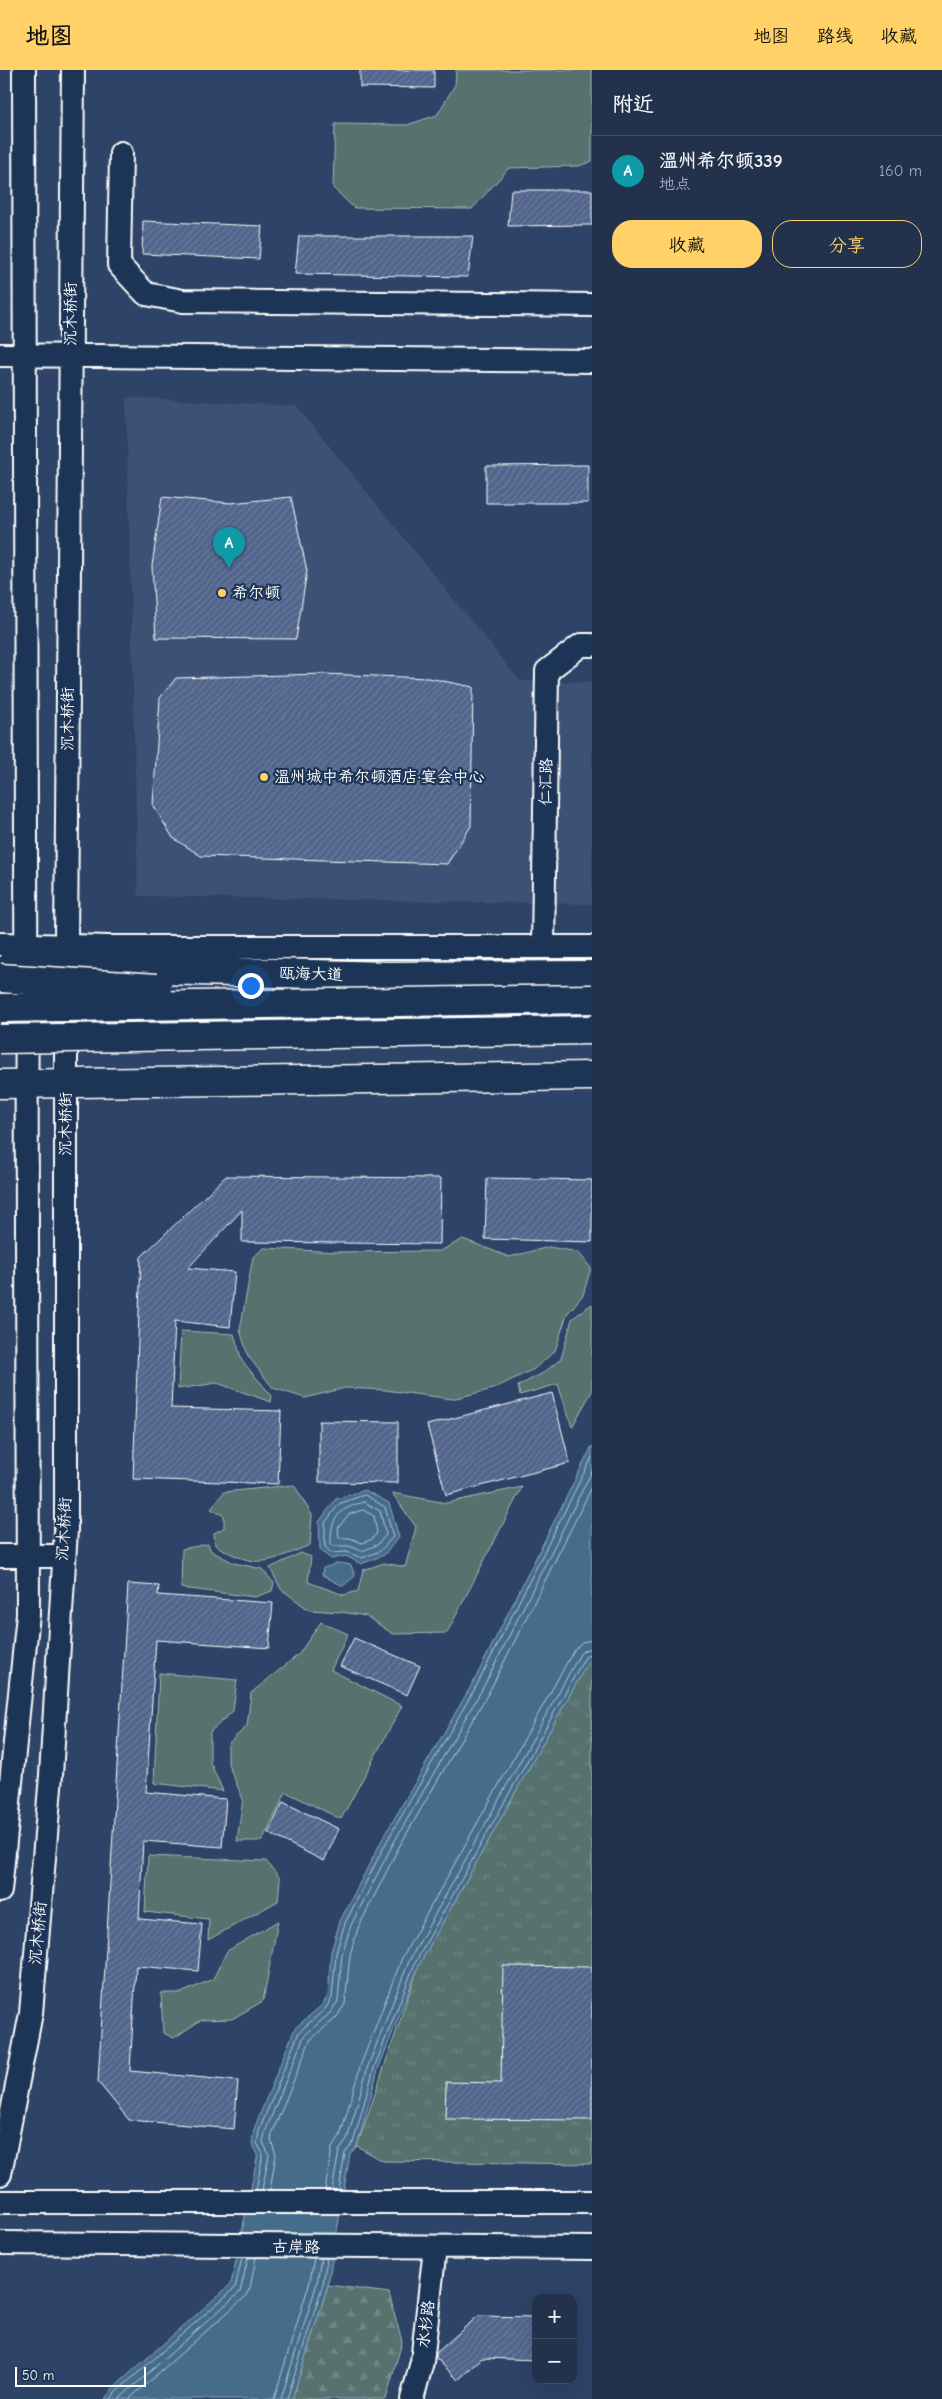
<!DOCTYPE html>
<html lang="zh">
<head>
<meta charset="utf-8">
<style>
	:root { --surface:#22324d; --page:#2a3a54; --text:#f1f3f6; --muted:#a2aab6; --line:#3f4d65; --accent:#ffd166 }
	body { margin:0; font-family:"Comic Neue","LXGW WenKai TC",sans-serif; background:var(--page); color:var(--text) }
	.controls { position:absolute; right:15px; bottom:15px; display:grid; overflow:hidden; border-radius:10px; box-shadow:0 5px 20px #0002 }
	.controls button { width:45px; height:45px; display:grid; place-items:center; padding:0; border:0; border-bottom:1px solid var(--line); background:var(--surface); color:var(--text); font:25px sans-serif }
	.scale { position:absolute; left:15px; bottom:12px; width:131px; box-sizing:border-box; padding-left:5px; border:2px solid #fff; border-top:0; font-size:14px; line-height:18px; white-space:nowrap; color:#fff; -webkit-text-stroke:4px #1d3557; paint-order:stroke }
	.you { position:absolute; left:250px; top:915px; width:18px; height:18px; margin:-12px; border:4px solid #fff; border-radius:50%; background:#1a73e8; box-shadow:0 0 0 8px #1a73e833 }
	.badge { display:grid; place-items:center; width:32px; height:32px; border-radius:50%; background:var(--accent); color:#fff; font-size:16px; font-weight:700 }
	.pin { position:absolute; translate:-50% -41px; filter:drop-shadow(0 1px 2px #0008) }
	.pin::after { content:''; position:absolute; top:26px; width:18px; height:15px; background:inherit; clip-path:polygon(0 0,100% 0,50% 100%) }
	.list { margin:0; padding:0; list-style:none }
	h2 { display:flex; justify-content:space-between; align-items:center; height:65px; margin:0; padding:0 20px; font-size:21px }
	h2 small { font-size:16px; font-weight:400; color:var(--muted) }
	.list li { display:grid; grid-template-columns:32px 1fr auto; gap:15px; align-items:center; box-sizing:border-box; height:70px; padding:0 20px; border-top:1px solid var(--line) }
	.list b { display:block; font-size:19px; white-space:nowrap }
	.list p { margin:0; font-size:16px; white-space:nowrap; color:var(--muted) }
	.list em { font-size:16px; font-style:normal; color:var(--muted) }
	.actions { display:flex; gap:10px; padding:15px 20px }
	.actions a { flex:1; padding:11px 0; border:1px solid var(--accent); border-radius:20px; text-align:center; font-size:18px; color:var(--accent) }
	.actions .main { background:var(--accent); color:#111 }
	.map { position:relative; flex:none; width:592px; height:2329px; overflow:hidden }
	header { display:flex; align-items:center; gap:30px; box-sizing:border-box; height:70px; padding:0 25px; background:var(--accent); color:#111 }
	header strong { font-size:24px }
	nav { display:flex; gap:28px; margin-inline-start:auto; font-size:18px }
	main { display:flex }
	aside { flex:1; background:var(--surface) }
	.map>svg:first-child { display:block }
	.built { fill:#3c5175 }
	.green { fill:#56716e; stroke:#aab8b6 }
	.forest { fill:url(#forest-firs); stroke:#aab8b6 }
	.park { fill:url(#park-tufts); stroke:#aab8b6 }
	.water { fill:#446d8b; stroke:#8fa7b9 }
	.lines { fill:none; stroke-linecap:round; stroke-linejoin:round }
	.shore { stroke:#b4c5d1; stroke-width:1 }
	.building { fill:url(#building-hatch); stroke:#fff }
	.minor-casing { stroke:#fff; stroke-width:26 }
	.major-casing { stroke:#fff; stroke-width:31 }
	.minor { stroke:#1d3557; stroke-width:22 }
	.major { stroke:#1d3557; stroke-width:28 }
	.highway-bridge-casing { stroke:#fff; stroke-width:31; stroke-linecap:butt }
	.highway-bridge { stroke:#1d3557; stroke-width:28 }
	.poi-dot { fill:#ffd166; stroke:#1d3557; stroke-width:2 }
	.labels { text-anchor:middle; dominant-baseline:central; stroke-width:4.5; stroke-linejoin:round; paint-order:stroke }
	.street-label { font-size:16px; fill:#fff; stroke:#1d3557 }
	.poi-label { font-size:16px; fill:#fff; stroke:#1d3557; text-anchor:start }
</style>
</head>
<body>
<header>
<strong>地图</strong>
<nav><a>地图</a><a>路线</a><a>收藏</a></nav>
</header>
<main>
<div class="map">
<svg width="592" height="2329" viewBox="0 0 592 2329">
	<defs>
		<pattern id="forest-firs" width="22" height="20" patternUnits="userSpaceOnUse" patternTransform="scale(1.25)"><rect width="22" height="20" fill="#56716e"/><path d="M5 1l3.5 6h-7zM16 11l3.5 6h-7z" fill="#6f8684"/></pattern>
		<pattern id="park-tufts" width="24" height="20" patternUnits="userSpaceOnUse" patternTransform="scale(1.25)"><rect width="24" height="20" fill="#56716e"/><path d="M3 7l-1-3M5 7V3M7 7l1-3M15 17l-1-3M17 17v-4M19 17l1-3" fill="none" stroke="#6f8684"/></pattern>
		<pattern id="building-hatch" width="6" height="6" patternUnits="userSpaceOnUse" patternTransform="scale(1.25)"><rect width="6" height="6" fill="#51658c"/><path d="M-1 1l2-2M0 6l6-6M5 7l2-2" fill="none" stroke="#6b7c9d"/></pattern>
	</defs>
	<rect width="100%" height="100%" fill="#2d4367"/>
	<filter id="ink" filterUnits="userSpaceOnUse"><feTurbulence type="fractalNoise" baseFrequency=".02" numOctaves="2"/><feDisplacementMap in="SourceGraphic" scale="10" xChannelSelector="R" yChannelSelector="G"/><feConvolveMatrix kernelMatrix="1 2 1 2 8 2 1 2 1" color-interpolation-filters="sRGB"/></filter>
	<g filter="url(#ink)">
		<!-- built -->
		<path class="built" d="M126 327 297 336 520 611 592 612V834L138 826Z"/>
		<!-- green -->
		<path class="green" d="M456 0H592V91L579 96 509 98 472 139 354 138 333 118 335 54 407 55 437 45 455 15Z
			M463 1169 509 1187 549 1177 578 1182 591 1198 583 1225 567 1244 555 1281 534 1299 493 1319 452 1329 385 1320 345 1318 305 1328 273 1318 248 1286 240 1260 253 1187 264 1178 337 1182 440 1181Z
			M592 1234V1321L572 1357 558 1314 520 1325 518 1316 543 1303 561 1289 572 1249Z
			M181 1261 234 1264 242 1291 272 1326 271 1332 217 1313 178 1319Z
			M294 1415 312 1445 310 1475C266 1493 258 1500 215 1475L214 1463 224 1458V1446L211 1439 224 1422Z
			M522 1417 447 1563 393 1564 366 1546 341 1542 309 1540 281 1519 270 1498 301 1483 311 1487 308 1512 344 1525 358 1521 363 1500 384 1493 405 1497 416 1457 392 1423 446 1433Z
			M208 1474 211 1481 234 1493 262 1499 274 1513 272 1521 255 1527 181 1518 182 1479Z
			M321 1552 348 1564 331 1600 402 1636 341 1749 286 1722 262 1771H237L243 1729 228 1694V1674L247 1656 251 1623 299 1584Z
			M159 1603 237 1610 233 1641 210 1662V1692L223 1721 154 1713Z
			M148 1786 266 1791 280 1808 278 1831 208 1870 209 1849 145 1842Z
			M278 1851 263 1931 232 1949 201 1950 174 1968 163 1963 161 1923H181L213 1909 227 1881Z"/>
		<!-- forest -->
		<path class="forest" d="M328 2215 389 2223 402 2272 386 2329H292Z"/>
		<!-- park -->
		<path class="park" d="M592 1585V2094L383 2091 357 2076 419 1895Z"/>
		<!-- water -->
		<path class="water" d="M592 1376V1585L419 1895 378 2000 357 2076 350 2084 328 2215 292 2329H105L112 2319 231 2214 258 2084 252 2074 254 2059 295 1958 322 1935 328 1926 331 1882 340 1851 383 1768 474 1611Z
			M365 1420 389 1433 399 1467 384 1485 361 1494 346 1486 331 1489 320 1480 319 1452 336 1429Z
			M339 1493 351 1495 355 1506 343 1516 322 1505 323 1498Z"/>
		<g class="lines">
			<!-- shore -->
			<path class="shore" d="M365 1425 385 1437 393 1467 380 1481 362 1488 347 1482 332 1483 325 1477V1453L339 1434Z
				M364 1432 380 1441 386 1465 377 1475 362 1481 349 1476H334L331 1474C330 1448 339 1438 364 1432Z
				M363 1440 374 1446 377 1463 372 1469 362 1473 350 1468H339L338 1458 348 1445Z
				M256 2120 263 2084 257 2073 259 2061 299 1962 325 1939 332 1928 336 1883 345 1853 387 1771 478 1613 592 1387
				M262 2120 269 2085 263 2072 265 2062 304 1966 330 1943 338 1931 342 1884 351 1855 393 1774 484 1616 592 1401
				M270 2120 276 2085 271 2070 272 2064 310 1970 336 1948 345 1934 350 1885 358 1858 399 1777 490 1620 592 1417
				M325 2120 332 2078 340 2066 361 1994 402 1888 574 1580 582 1572 592 1570
				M332 2120 339 2081 347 2070 368 1996 409 1891 580 1584 584 1580 592 1578
				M339 2120 345 2083 353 2073 374 1998 415 1893 585 1587 592 1584
				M111 2329 116 2322 235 2218 242 2188
				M119 2329 240 2222 248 2188
				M129 2329 245 2227 250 2218 256 2188
				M274 2329 310 2211 314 2188
				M281 2329 317 2213 321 2188
				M287 2329 323 2214 327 2188"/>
		</g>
		<!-- building -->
		<path class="building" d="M360 0H434V18L360 17Z
			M511 120H592V155L508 156Z
			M143 151 262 156 259 189 142 184Z
			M299 166H473L468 207 295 204Z
			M588 395V433H486V396Z
			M162 427 231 433 291 427 307 501 296 569 156 568 152 496Z
			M324 604 428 608 473 617 471 756 447 794 201 786 173 768 153 735 160 628 176 608Z
			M226 1106 441 1108 440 1174 242 1172V1140L188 1198 235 1202 230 1257 175 1251 171 1338 281 1341 278 1414 133 1409 141 1187Z
			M487 1108 592 1110V1172L485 1169Z
			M552 1323 570 1393 446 1425 427 1355Z
			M319 1351 398 1352V1413L319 1412Z
			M128 1514 159 1516 158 1525 273 1533 269 1578 156 1570 146 1722 226 1729 222 1777 143 1771 139 1849 202 1854 198 1901 136 1896 130 2001 238 2011 234 2059 129 2050 98 2012Z
			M354 1568 420 1596 407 1625 340 1596Z
			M283 1732 339 1759 324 1791 268 1763Z
			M503 1896 592 1897V2050L445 2049 446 2012 501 2013Z
			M478 2246 536 2247V2290L482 2288 458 2310 436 2288V2283Z"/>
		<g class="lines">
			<!-- minor casing -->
			<g class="minor-casing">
				<path id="minor" d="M121 83 119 195 146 224 183 231 592 235
					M0 285 592 291
					M0 874 108 877H592
					M543 877 547 601 581 575H592
					M0 1486H63
					M0 1821 28 1544 24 0
					M0 2104 31 1943 51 1705 66 1460V874L73 0
					M0 2132H592
					M0 2173 592 2178
					M412 2329 422 2292 435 2178"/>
			</g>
			<!-- major casing -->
			<g class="major-casing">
				<path id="major" d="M11 896 388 906 592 905
					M0 1014 592 1006"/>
			</g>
			<!-- minor -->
			<use href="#minor" class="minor"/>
			<!-- major -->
			<use href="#major" class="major"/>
			<!-- highway-bridge casing -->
			<g class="highway-bridge-casing">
				<path id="highway-bridge" d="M0 908 157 918
					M0 938 592 929
					M0 969 592 960"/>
			</g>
			<!-- highway-bridge -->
			<use href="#highway-bridge" class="highway-bridge"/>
		</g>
	</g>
	<!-- markers -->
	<g class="poi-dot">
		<circle cx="222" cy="523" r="5"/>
		<circle cx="264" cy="707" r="5"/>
	</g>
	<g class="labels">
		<!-- street labels -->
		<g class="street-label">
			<text transform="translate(71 244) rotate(-90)">沉木桥街</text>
			<text transform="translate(68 649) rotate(-90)">沉木桥街</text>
			<text transform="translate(546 712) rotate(-89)">仁汇路</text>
			<text transform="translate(311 904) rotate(2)">瓯海大道</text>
			<text transform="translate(66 1054) rotate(-90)">沉木桥街</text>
			<text transform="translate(64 1459) rotate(-87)">沉木桥街</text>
			<text transform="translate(38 1863) rotate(-85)">沉木桥街</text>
			<text transform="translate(296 2177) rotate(1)">古岸路</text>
			<text transform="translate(426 2254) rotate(-83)">水杉路</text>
		</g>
		<!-- poi labels -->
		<g class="poi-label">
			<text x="232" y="523">希尔顿</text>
			<text x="274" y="707">温州城中希尔顿酒店·宴会中心</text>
		</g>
	</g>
</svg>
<div class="controls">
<button>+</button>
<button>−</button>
</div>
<div class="scale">50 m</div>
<div class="you"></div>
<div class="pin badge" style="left:229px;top:498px;background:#0f9aa8">A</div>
</div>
<aside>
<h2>附近<small></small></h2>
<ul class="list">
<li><span class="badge" style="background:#0f9aa8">A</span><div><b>温州希尔顿339</b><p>地点</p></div><em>160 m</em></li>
</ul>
<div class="actions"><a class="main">收藏</a><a>分享</a></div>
</aside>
</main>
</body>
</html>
